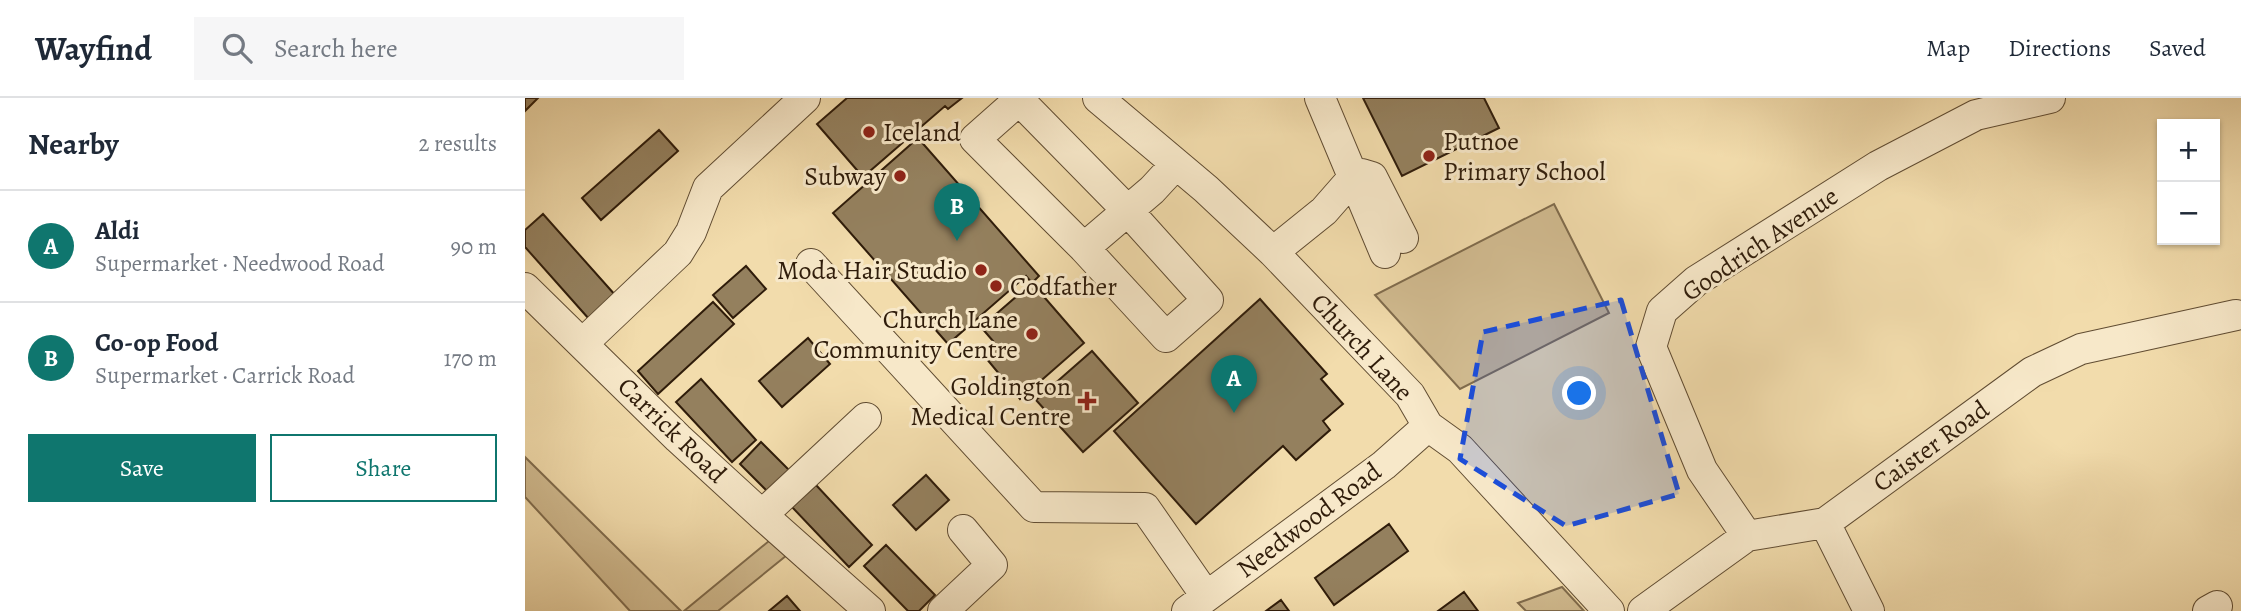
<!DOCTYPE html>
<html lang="en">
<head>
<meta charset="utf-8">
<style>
	:root { --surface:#fff; --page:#f6f6f7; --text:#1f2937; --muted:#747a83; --line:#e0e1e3; --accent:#0f766e }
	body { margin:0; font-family:Alegreya,serif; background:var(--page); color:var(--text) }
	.controls { position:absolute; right:21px; top:21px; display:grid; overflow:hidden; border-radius:0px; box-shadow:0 2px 5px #0004 }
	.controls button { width:63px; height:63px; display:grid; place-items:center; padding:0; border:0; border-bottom:2px solid var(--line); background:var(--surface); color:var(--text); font:35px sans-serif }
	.you { position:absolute; left:1055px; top:296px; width:24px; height:24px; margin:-18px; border:5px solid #fff; border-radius:50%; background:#1a73e8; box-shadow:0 0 0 10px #1a73e833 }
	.badge { display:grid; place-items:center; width:46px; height:46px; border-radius:50%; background:var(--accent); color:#fff; font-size:23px; font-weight:700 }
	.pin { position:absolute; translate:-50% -58px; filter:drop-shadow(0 2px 4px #0008) }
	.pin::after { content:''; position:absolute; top:37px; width:24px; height:21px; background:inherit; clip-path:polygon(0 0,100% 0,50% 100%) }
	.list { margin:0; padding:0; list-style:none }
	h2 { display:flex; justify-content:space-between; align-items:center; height:91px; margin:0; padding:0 28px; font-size:30px }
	h2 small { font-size:23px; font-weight:400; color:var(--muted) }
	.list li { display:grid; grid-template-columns:46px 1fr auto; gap:21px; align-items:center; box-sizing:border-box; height:112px; padding:0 28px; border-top:2px solid var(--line) }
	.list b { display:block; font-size:26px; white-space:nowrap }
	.list p { margin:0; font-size:23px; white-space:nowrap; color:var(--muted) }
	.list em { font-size:23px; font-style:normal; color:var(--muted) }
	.actions { display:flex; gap:14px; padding:21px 28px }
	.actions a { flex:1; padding:16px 0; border:2px solid var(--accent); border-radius:0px; text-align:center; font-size:24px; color:var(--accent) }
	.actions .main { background:var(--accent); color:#fff }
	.icon { flex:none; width:38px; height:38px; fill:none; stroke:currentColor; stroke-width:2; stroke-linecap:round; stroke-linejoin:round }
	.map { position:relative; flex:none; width:1716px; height:513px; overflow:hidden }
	header { display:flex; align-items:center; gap:42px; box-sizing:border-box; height:98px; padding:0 35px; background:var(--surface); border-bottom:2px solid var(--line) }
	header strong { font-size:33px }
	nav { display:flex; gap:38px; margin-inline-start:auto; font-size:24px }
	.search { width:490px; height:63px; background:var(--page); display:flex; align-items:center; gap:18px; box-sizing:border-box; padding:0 24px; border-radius:0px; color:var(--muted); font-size:26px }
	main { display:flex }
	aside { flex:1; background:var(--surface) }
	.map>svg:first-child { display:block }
	.green { fill:#d1bb90; stroke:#806c4d; stroke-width:2 }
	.building { fill:#94805e; stroke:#2f1c0a; stroke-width:2 }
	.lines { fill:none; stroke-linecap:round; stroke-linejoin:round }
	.minor-casing { stroke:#604c32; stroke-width:32 }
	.minor { stroke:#f7e8c9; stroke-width:30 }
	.marked { fill:#1d4ed8; fill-opacity:0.2; stroke:#1d4ed8; stroke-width:5; stroke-dasharray:14 9; stroke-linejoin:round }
	.poi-dot { fill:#8f2418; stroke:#f7e8c9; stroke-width:2.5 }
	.labels { text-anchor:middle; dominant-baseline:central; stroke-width:6; stroke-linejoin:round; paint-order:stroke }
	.poi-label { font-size:26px; fill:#2f1c0a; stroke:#f7e8c9; text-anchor:end }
	.street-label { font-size:26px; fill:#2f1c0a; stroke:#f7e8c9 }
</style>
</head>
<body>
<header>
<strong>Wayfind</strong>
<div class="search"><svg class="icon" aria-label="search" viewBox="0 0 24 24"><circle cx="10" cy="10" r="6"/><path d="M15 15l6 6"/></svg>Search here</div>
<nav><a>Map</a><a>Directions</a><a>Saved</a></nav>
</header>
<main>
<aside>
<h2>Nearby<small>2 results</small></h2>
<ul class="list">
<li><span class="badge">A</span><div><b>Aldi</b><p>Supermarket · Needwood Road</p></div><em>90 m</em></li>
<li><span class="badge">B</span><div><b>Co-op Food</b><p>Supermarket · Carrick Road</p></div><em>170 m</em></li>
</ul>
<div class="actions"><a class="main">Save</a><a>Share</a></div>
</aside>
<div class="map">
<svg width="1716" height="513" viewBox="0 0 1716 513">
	<rect width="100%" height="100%" fill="#f2dcac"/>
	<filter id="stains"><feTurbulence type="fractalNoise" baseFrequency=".00286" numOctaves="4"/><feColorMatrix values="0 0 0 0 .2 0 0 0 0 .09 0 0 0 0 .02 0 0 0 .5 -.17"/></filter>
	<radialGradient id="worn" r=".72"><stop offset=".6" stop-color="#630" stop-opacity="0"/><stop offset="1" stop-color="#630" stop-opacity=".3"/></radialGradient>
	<!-- green -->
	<path class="green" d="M1029 106 1084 215 935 291 850 197Z
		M0 359 156 513H105L0 399Z
		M250 438 267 453 193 513H159Z
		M1037 489 1059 513H1001L993 505Z"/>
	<!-- building -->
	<path class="building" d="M0 0H13L0 13Z
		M322 0H437L423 11 420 8 338 79 292 26Z
		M838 0H959L974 30 877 78Z
		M134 32 153 53 76 122 57 100Z
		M393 40 514 178 507 185 501 178 423 246 308 115Z
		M18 116 91 198 64 221 0 149V132Z
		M221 168 241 191 208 220 188 197Z
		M507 185 559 245 495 301 456 254 468 243 456 229Z
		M735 201 802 276 796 281 818 306 798 323 805 332 771 362 758 348 671 426 589 333Z
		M188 204 209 226 133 296 113 273Z
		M283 240 305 266 257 309 234 283Z
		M567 253 613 305 558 354 511 302Z
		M176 281 231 342 207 364 151 304Z
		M236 344 264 372 243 394 215 366Z
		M401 377 424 402 391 432 368 407Z
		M291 387 347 447 324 469 267 409Z
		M864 426 883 453 809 507 790 480Z
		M361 447 410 497 394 513H383L339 468Z
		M939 494 953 513H913Z
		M262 498 275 513H244Z
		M756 502 764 513H741Z"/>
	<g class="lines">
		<!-- minor casing -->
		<g class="minor-casing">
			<path id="minor" d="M573 0 681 91 748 154 885 297 903 328 935 351 1084 513
				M795 0 860 155
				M494 2 602 112 683 202 641 239 559 150 450 41Z
				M559 150 627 92 651 66
				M748 154 799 113 827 81 837 76 847 79 878 140
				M286 166 509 409 620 410 681 498
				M0 190 153 340 237 417
				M57 246 153 155 166 134 183 90 280 0
				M341 320 237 417 345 513
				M1300 425 1344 513
				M1222 438 1177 372 1126 249 1137 213 1171 183 1353 68 1451 17 1525 0
				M418 513 467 467 438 432
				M662 513 859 367 903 328
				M1118 513 1222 438 1300 425 1507 274 1556 251 1711 217
				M1683 513 1692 508"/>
		</g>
		<!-- minor -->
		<use href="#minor" class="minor"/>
	</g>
	<!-- marked area -->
	<path class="marked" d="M1096 202 1154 396 1041 428 935 361 958 234Z"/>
	<!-- markers -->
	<g class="poi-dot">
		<circle cx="344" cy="34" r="7"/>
		<circle cx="904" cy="58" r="7"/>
		<circle cx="375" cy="78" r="7"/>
		<circle cx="456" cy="172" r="7"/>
		<circle cx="471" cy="188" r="7"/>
		<circle cx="507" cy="236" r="7"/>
		<path d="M558.5 292.5h7v7h7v7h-7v7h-7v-7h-7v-7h7z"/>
	</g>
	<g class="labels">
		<!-- poi labels -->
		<g class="poi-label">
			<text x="358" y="34" text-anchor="start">Iceland</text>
			<text x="918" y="43" text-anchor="start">Putnoe<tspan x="918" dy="30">Primary School</tspan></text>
			<text x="361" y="78">Subway</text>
			<text x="442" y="172">Moda Hair Studio</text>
			<text x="485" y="188" text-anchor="start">Codfather</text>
			<text x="493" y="221">Church Lane<tspan x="493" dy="30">Community Centre</tspan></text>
			<text x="546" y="288">Goldington<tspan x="546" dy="30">Medical Centre</tspan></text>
		</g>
		<!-- street labels -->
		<g class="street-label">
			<text transform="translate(1235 146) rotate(-34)">Goodrich Avenue</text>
			<text transform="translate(837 249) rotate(47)">Church Lane</text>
			<text transform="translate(147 332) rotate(44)">Carrick Road</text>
			<text transform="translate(1406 348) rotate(-36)">Caister Road</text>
			<text transform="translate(784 422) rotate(-37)">Needwood Road</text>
		</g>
	</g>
	<rect width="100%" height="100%" filter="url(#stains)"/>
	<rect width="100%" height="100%" fill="url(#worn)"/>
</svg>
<div class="controls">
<button>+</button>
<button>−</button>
</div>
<div class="you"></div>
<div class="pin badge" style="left:709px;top:315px">A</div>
<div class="pin badge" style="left:432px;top:143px">B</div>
</div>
</main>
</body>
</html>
